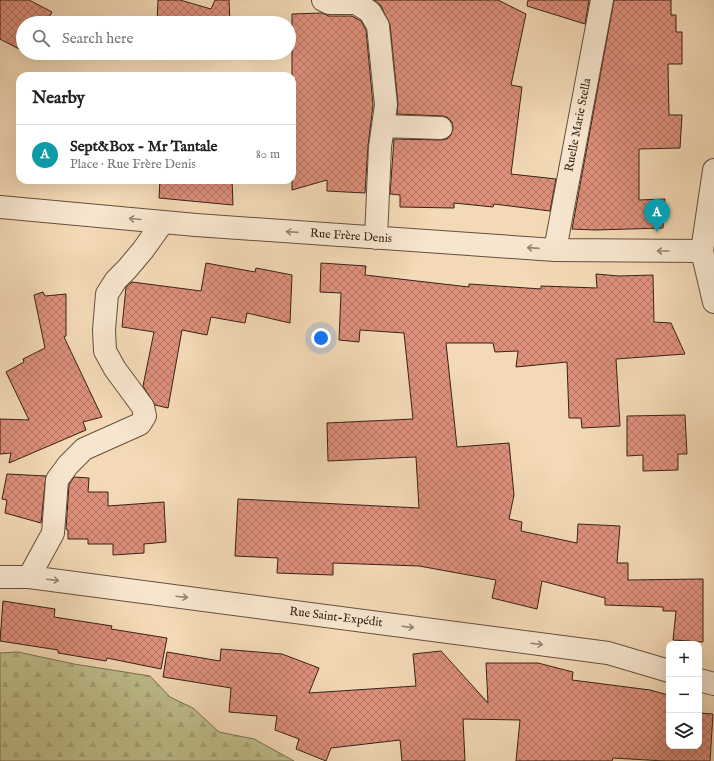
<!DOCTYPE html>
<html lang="en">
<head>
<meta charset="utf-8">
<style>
	:root { --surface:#fff; --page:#f6f6f6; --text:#202124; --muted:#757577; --line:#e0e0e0; --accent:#7c3aed }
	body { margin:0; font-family:"IM FELL English",serif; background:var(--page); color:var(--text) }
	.controls { position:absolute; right:12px; bottom:12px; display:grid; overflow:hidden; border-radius:8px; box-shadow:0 4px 16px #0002 }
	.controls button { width:36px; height:36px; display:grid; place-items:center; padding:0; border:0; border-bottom:1px solid var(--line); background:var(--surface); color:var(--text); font:20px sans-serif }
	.you { position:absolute; left:321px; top:338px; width:14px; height:14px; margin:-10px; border:3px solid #fff; border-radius:50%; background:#1a73e8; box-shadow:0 0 0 6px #1a73e833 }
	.badge { display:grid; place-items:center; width:26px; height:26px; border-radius:50%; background:var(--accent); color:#fff; font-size:13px; font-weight:700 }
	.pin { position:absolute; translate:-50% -33px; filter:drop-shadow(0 1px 2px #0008) }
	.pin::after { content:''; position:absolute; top:21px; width:14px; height:12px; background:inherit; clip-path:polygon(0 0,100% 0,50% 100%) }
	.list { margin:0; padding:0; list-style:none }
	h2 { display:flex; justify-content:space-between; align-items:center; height:52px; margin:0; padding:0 16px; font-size:17px }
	h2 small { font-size:13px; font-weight:400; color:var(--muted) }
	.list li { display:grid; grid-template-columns:26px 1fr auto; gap:12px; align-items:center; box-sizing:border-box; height:60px; padding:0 16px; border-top:1px solid var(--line) }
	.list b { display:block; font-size:15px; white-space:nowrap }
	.list p { margin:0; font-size:13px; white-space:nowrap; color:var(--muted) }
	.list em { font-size:13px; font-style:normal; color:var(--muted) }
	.icon { flex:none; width:22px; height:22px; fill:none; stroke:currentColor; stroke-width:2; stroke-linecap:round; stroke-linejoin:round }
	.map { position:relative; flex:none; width:714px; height:761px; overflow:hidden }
	.search { position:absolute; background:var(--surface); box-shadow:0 4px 16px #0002; left:16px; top:16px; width:280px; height:44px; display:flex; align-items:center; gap:10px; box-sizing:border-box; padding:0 14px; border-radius:22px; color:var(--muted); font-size:15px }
	.panel { position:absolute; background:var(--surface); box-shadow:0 4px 16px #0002; left:16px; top:72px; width:280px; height:112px; border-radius:12px }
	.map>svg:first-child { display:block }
	.forest { fill:url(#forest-firs); stroke:#7a7051 }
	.building { fill:url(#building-cross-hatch); stroke:#372117 }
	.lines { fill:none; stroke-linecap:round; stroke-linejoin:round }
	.minor-casing { stroke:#664f3e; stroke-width:24 }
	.tertiary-casing { stroke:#664f3e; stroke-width:24 }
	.minor { stroke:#f7e6cf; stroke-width:22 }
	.tertiary { stroke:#f7e6cf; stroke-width:22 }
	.oneway { stroke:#978473 }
	.labels { text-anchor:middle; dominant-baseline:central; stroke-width:3.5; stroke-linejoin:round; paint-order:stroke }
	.street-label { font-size:12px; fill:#372117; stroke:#f7e6cf }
</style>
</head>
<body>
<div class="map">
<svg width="714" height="761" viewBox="0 0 714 761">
	<defs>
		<pattern id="forest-firs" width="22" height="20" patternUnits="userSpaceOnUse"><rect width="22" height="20" fill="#bebe8b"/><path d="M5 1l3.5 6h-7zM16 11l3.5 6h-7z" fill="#a4a377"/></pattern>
		<pattern id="building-cross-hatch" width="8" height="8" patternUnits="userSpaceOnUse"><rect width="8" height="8" fill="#de907b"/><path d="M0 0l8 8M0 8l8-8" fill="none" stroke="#b57564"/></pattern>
	</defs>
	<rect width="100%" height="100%" fill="#f3d9b5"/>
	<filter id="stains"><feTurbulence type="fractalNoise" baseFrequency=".005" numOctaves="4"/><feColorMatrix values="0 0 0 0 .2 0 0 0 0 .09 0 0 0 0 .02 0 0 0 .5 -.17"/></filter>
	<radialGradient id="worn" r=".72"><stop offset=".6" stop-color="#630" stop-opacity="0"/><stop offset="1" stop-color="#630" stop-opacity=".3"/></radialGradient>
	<!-- forest -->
	<path class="forest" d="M18 652 74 664 150 676 170 697 193 708 219 732 254 739 294 761H0V653Z"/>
	<!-- building -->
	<path class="building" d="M0 0H29L52 12 46 23H23V51L0 39Z
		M158 0H180L211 9 215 0H229L230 23H157Z
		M374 0H498L526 14 511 85 522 87 511 174 556 179 550 211 494 204 493 207 454 203V208L400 207V195L390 194 394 139 441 140 447 139 451 135 453 128 452 122 447 117 442 116 397 114 398 104 390 25 381 6Z
		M528 0H589L585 24 527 6Z
		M614 0H671V15H676V32H682V64H668L669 115H682L680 148 639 149V200L665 199 663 228 595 230 572 229Z
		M322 13 329 16H352L361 21 366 30 373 105 368 146 365 193 327 191V180L292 190V14Z
		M156 53H230V57L155 58Z
		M160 180H232L233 205 159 198Z
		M206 263 255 272 256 268 292 275 290 323 247 313 245 323 211 317 207 335 182 330 168 408 155 405 143 386 154 332 122 327 126 287 132 282 201 291Z
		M321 263 366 266 365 275 469 287V284L541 289V286L597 288 596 274 619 276 653 275 654 322 671 323 685 354 616 359 620 426 582 428 581 418H569L567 362 516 367 518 351 495 352 493 343H446L457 447 509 443 514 495 509 519 522 522 521 531 577 543 578 524 620 526 617 563H628V580L703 579V642L673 640 676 611H663V607L605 605V598L542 581 537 609 492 598 496 580 419 566 333 563V575L277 573 278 558 235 556 238 499 419 508 416 457 328 461 327 423 413 419 404 333 360 330 359 342 339 340 341 293 320 292Z
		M43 292 45 296 66 294V336L64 337 102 417 83 422 86 430 9 463 11 453 0 454V419L29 420 6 372 24 362 23 359 45 348 34 295Z
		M685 415 687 454H678V470L643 471V455L627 456V416Z
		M7 474 46 476 41 523 5 513 7 500 2 499Z
		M74 477 89 478 88 492H108V506L164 502 166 542 144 544V553L113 555V544H88V539H68V530L66 529 69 485Z
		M3 601 55 609 54 617 112 626 111 629 167 638 161 669 107 658 106 661 58 653V650L0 641Z
		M221 649 282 654 319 668 309 693 416 686 413 654 441 651 488 703 486 663H538L573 672 572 680 650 690 668 695 666 711H669V746H699V713L713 714 710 761H664L613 758 612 761H516L520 720 463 719 465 761H402L400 740 331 748 326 761 296 749 299 739 275 730 277 716 229 712 231 688 163 677 167 652 220 661Z"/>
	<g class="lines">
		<!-- minor casing -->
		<g class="minor-casing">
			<path id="minor" d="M323 0 329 3H356L370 12 378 26 386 105 380 147 376 238
				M383 126 441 128
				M0 207 196 225 555 250 702 251
				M555 250 602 0
				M0 577H29L608 653 669 671
				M29 577 53 533 57 480 68 465 84 449 140 424 145 416 143 407 115 369 105 351 104 330 107 294 116 280 127 269 143 250 163 222
				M699 680 714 684"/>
		</g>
		<!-- tertiary casing -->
		<g class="tertiary-casing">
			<path id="tertiary" d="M714 170 702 251 714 302"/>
		</g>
		<!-- minor -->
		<use href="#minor" class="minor"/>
		<!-- tertiary -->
		<use href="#tertiary" class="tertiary"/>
	</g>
	<!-- one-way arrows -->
	<defs><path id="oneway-shaft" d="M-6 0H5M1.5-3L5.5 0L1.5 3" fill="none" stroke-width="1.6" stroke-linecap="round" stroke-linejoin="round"/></defs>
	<g class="oneway">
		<use href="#oneway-shaft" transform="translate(135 219) rotate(-175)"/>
		<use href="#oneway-shaft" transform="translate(292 232) rotate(-176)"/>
		<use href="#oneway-shaft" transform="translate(533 248) rotate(-176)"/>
		<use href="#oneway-shaft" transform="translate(663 251) rotate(-180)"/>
		<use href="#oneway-shaft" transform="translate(53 580) rotate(7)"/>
		<use href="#oneway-shaft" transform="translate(182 597) rotate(7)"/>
		<use href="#oneway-shaft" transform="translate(408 627) rotate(7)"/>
		<use href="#oneway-shaft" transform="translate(537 644) rotate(7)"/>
	</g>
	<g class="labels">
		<!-- street labels -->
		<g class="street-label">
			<text transform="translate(578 125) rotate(-79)">Ruelle Marie Stella</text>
			<text transform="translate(351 236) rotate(4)">Rue Frère Denis</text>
			<text transform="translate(336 617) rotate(7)">Rue Saint-Expédit</text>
		</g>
	</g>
	<rect width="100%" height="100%" filter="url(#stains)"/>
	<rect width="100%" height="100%" fill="url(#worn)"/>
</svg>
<div class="controls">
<button>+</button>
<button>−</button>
<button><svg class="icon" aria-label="layers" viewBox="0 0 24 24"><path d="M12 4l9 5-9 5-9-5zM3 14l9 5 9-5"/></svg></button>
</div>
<div class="you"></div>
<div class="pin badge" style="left:657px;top:232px;background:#0f9aa8">A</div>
<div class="search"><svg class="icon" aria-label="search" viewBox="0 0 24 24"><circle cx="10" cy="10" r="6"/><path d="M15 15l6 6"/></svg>Search here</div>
<section class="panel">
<h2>Nearby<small></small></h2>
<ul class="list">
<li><span class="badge" style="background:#0f9aa8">A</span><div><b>Sept&amp;Box - Mr Tantale</b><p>Place · Rue Frère Denis</p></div><em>80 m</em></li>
</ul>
</section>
</div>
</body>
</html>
